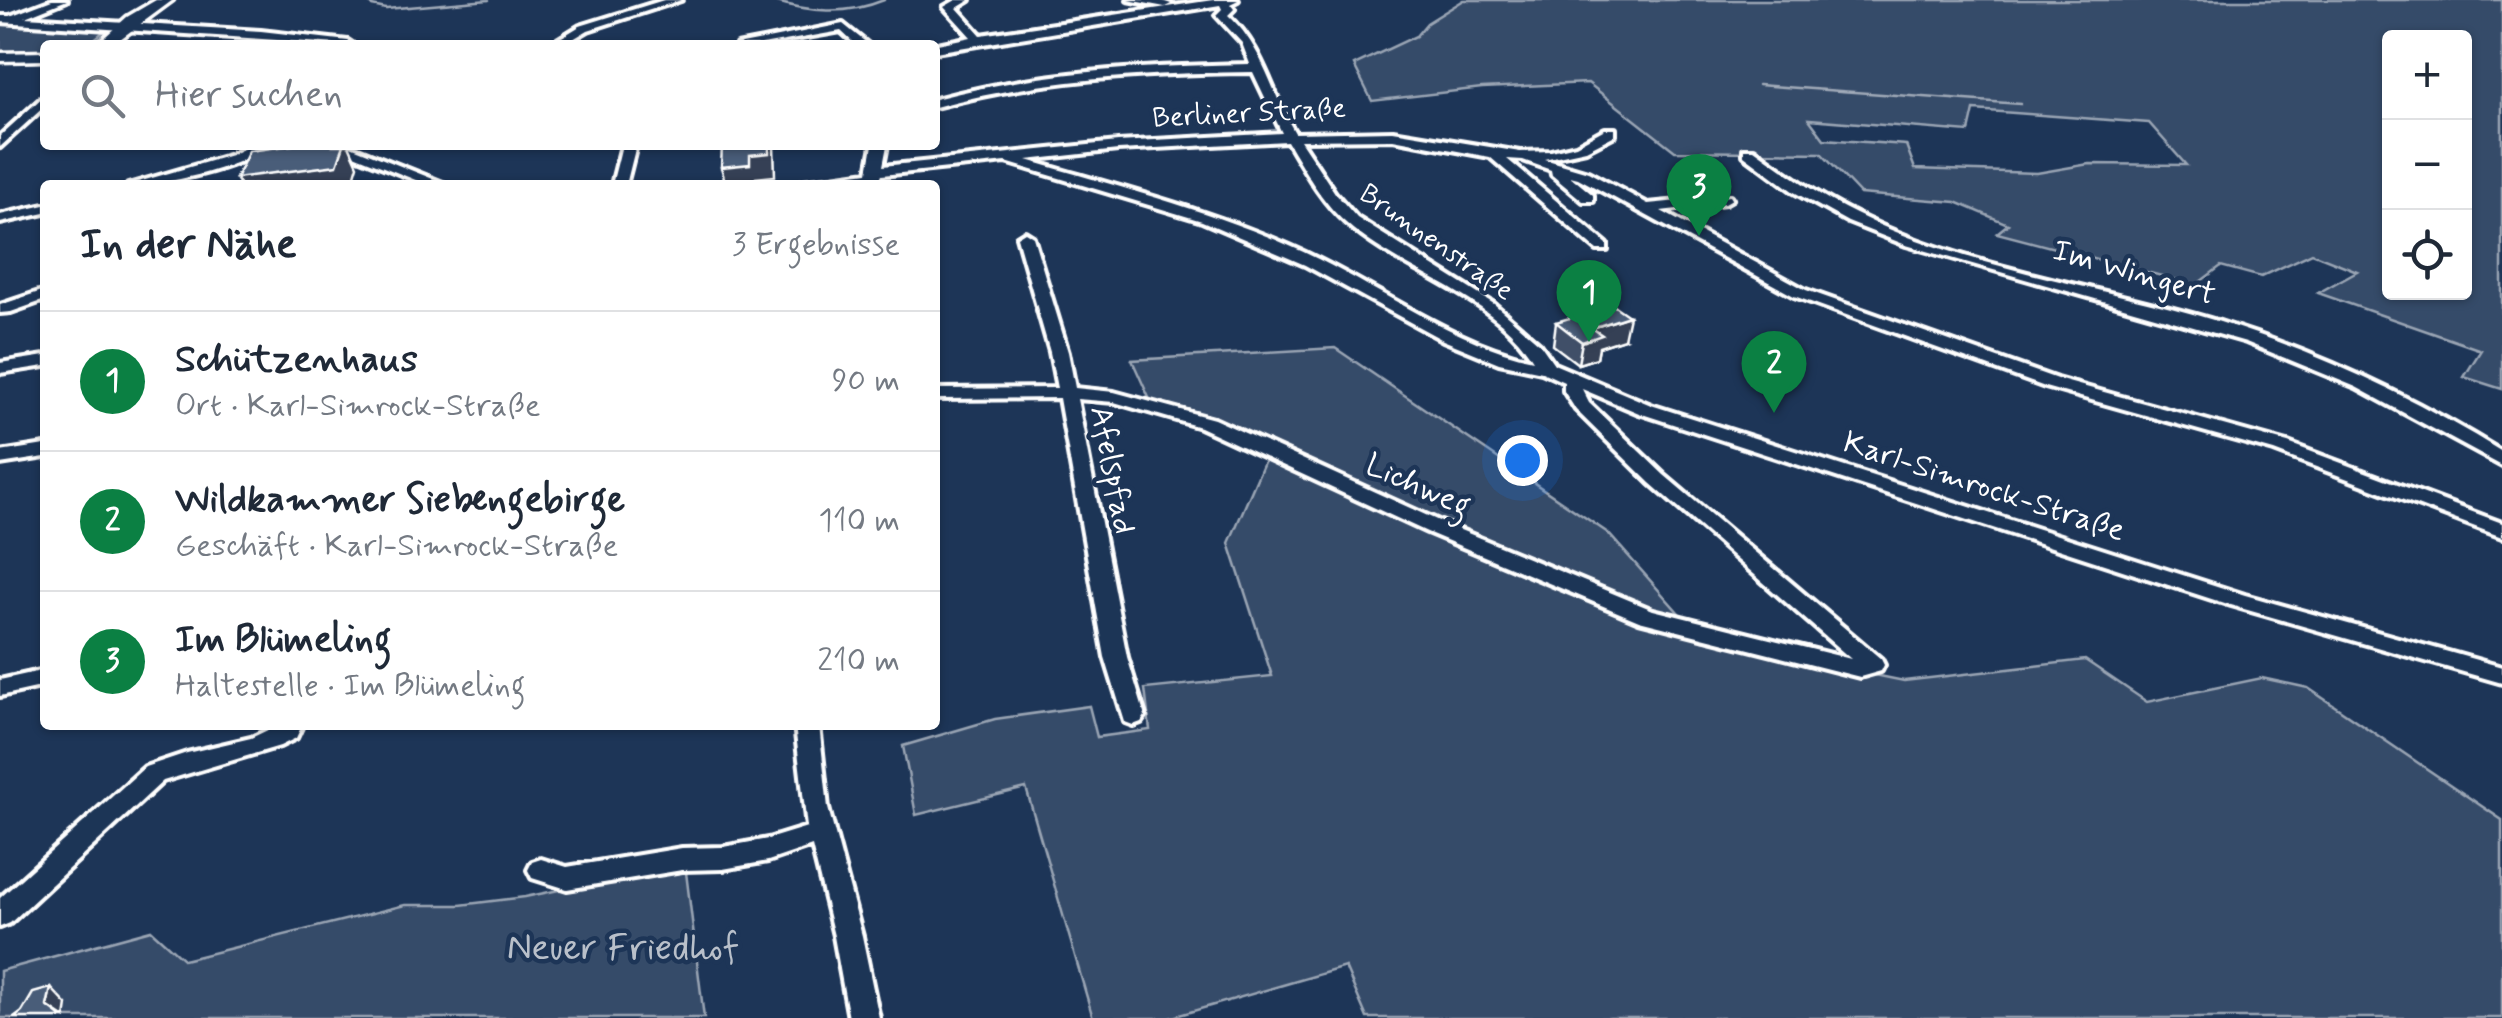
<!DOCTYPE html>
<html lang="de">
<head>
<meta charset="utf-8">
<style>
	:root { --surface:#fff; --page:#f6f6f7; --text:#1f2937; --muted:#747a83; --line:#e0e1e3; --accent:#0b8043 }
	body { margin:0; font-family:Mynerve,sans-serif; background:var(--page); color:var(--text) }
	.controls { position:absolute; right:30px; top:30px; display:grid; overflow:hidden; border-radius:10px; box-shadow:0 2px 8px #0004 }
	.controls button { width:90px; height:90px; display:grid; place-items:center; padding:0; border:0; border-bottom:2px solid var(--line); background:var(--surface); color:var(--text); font:50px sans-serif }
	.you { position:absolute; left:1522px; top:460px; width:35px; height:35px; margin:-25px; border:8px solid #fff; border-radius:50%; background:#1a73e8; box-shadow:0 0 0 15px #1a73e833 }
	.badge { display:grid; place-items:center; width:65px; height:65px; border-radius:50%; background:var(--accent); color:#fff; font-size:32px; font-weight:700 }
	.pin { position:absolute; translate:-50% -82px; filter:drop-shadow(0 2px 5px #0008) }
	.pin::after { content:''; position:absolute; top:52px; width:35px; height:30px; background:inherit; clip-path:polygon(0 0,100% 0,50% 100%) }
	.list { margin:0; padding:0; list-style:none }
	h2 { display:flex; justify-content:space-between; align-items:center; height:130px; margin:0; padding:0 40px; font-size:42px }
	h2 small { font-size:32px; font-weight:400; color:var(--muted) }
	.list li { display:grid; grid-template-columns:65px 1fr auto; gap:30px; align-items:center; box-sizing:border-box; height:140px; padding:0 40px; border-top:2px solid var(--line) }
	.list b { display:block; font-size:38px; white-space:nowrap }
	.list p { margin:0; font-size:32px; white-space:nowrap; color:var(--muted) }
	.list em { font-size:32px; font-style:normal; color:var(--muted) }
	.icon { flex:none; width:55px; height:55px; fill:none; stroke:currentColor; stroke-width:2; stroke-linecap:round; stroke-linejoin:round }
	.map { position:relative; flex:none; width:2502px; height:1018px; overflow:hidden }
	.search { position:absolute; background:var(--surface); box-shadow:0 2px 8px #0004; left:40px; top:40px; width:900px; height:110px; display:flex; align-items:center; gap:25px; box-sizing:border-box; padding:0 35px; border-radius:10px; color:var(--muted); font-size:38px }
	.panel { position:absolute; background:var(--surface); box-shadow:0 2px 8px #0004; left:40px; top:180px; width:900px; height:550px; border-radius:10px }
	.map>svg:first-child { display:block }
	.green { fill:#364b69; stroke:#9aa5b4; stroke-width:2.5; fill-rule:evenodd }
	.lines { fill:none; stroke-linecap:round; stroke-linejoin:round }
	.stream { stroke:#a0aab8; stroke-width:2.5 }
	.minor-casing { stroke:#fff; stroke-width:8 }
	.major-casing { stroke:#fff; stroke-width:7 }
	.minor { fill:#1d3557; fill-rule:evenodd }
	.major { fill:#1d3557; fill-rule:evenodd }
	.wall { fill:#405068; stroke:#fff; stroke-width:2.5 }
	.shaded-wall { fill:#344155; stroke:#fff; stroke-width:2.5 }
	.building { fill:#4a5d79; stroke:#fff; stroke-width:2.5 }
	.labels { text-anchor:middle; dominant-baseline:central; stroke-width:9; stroke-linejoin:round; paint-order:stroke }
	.far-street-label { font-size:28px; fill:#fff; stroke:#1d3557 }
	.street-label { font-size:32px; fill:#fff; stroke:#1d3557 }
	.near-park-label { font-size:38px; fill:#b9c0ca; stroke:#1d3557 }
</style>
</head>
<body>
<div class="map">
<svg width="2502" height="1018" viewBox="0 0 2502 1018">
	<rect width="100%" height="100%" fill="#1d3557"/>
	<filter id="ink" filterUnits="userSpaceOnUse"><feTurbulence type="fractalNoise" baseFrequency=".01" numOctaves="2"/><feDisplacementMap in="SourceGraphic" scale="20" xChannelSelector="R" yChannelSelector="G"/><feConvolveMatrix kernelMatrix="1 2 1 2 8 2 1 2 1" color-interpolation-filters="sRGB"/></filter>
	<g filter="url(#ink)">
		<!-- green -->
		<path class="green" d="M1464 0H2502V389L2464 377 2481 350 2318 293 2357 271 2312 253 2261 277 2221 266 2196 285 1997 233 2008 224 1956 202 1860 194 1821 153 1675 151 1588 83 1482 88 1372 101 1354 65 1416 36 1427 23ZM2390 38H2464V292H2390ZM1974 110 2149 123 2186 165 2089 164 2037 173 1915 169 1906 145 1824 139 1809 119 1969 132Z
			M0 22 108 28 87 45H45V52L0 54Z
			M1335 348 1608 533 1703 640 1904 681 2085 660 2147 702 2262 678 2308 688 2502 820V1018H1367L1345 967 1169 1018H1093L1026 788 916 815 903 746 995 719 1089 706 1097 737 1150 730 1145 689 1272 676 1229 543 1270 448 1208 419 1150 400 1132 360Z
			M685 864 704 1018H0V971L151 930 184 960 405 905H460L525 897Z"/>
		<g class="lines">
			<!-- stream -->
			<path class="stream" d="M368 0 372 6 386 9 489 0
				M770 0C809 12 845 16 884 0
				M1758 85 2021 104"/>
			<!-- minor casing -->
			<g class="minor-casing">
				<path id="minor" d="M52 0H67L25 17 261 31 348 41 354 45 0 22V16H10Z
					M664 0H681L588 30 563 45H549L580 26Z
					M956 0H970L957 8 981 35 1213 0H1238L1230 4 1234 9 1228 15C1264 48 1270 91 1295 133L1393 131 1520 152 1551 151 1576 145 1605 129H1615V135L1586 150 1544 159 1588 172 1648 204 1730 196 1732 199 1725 203 1661 211 1806 290 2057 379 2288 443 2502 523V537L2274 451 2045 387 1794 296 1578 178 1570 176 1593 195V201H1583L1552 175 1551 170 1523 160 1507 159 1607 244V250H1597L1490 157 1393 139 1300 140 1335 193 1357 218 1494 304 1540 344 1554 364 1651 405 2245 595 2502 667V683L2230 605 1639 413 1582 389 1589 403 1664 475 1881 659 1884 665 1881 671 1860 677 1639 621 1427 532 1200 427 1114 402 1077 399 1127 657 1145 716 1141 722 1133 725 1125 722 1105 657 1059 398 935 399V389L1057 388 1050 352 1017 237 1025 232 1033 237 1068 352 1075 388 1114 392 1214 419 1441 522 1653 610 1851 659 1650 483 1576 410 1564 391V382L1542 372 1499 363 1443 340 1305 265 1202 221 1006 162 882 175 879 181 874 182 796 185 803 181 868 172 873 145H887L883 166 1118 142 1282 133 1253 72C1144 73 1040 79 935 107V99C1039 71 1143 66 1250 64L1242 43 1216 15 1222 9 1220 5 935 52 933 45 971 37 944 7ZM1287 141C1304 169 1321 201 1346 223 1400 272 1494 295 1533 360 1455 343 1389 294 1318 259 1226 214 1125 189 1027 160L1118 150Z
					M1128 0H1159L1171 4 1165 7Z
					M843 24 869 45H856L841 31 762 45H737Z
					M45 95V106L0 147V136Z
					M251 145H269C239 169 166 185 128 185L231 155Z
					M329 145H348L448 185H428Z
					M622 145H636L626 185H612Z
					M1744 149H1754C1787 173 1819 196 1856 214 1969 270 2100 285 2220 322 2319 353 2414 397 2502 452V466L2356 387 2246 342 1906 245 1848 222 1794 192 1744 155Z
					M45 205V213L0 223V215Z
					M45 290V300L11 312 0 313V305Z
					M45 356V366L0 373V363Z
					M45 445V457L0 464V452Z
					M45 670V686L0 696V680Z
					M278 725H302L296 738 280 746 163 781 10 923 0 927V898L145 767 187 753 251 738Z
					M795 725H819L828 808 862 936 879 1018H849L834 936 812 846 768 861 723 869 682 870 567 889 532 878 528 870 532 862 541 859 567 867 682 848 723 847 768 839 807 827Z"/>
			</g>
			<!-- major casing -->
			<g class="major-casing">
				<path id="major" d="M156 0H173L112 45H96L127 17Z
					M45 52V60L0 61V53Z"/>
			</g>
			<!-- minor -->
			<use href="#minor" class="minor"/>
			<!-- major -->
			<use href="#major" class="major"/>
		</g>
		<!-- wall -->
		<path class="wall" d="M1556 322 1624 339 1599 347 1597 358 1578 364 1553 345Z"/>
		<!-- shaded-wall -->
		<path class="shaded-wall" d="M344 145H349L358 165 352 185H240L236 178Z
			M769 145H774L775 176 756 178V185H726L721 167 750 155Z
			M1629 316 1624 339 1599 347 1597 358 1578 364 1582 342 1592 328Z
			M51 988 67 1005 65 1018 47 1006Z"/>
		<!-- building -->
		<path class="building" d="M294 145H344L337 165 236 178 249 151Z
			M722 145H769V153L750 155V164L721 167Z
			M1613 305 1629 316 1592 328 1602 335 1582 342 1556 322Z
			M51 988 47 1006 63 1018H14L22 1012 33 993Z"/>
	</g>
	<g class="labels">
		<!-- far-street labels -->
		<g class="far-street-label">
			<text transform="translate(1249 114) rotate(-3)">Berliner Straße</text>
			<text transform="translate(1436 243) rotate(35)">Brunnenstraße</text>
		</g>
		<!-- street labels -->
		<g class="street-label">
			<text transform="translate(2134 273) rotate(16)">Im Wingert</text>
			<text transform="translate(1112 470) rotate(79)">Afelspfad</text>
			<text transform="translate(1418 486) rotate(24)">Lichweg</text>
			<text transform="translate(1984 487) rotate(18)">Karl-Simrock-Straße</text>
		</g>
		<!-- near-park labels -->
		<g class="near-park-label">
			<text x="623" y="948">Neuer Friedhof</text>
		</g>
	</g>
</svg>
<div class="controls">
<button>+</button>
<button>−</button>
<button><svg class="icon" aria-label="locate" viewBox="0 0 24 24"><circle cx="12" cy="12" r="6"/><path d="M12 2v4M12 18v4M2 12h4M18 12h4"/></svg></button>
</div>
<div class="you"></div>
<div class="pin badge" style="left:1589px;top:342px">1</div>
<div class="pin badge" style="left:1774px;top:413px">2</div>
<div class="pin badge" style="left:1699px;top:236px">3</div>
<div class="search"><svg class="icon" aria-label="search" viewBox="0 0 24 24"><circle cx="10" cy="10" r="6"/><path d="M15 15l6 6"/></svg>Hier suchen</div>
<section class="panel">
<h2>In der Nähe<small>3 Ergebnisse</small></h2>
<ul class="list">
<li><span class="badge">1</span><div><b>Schützenhaus</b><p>Ort · Karl-Simrock-Straße</p></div><em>90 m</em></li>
<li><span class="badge">2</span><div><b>Wildkammer Siebengebirge</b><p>Geschäft · Karl-Simrock-Straße</p></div><em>110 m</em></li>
<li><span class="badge">3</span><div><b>Im Blümeling</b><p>Haltestelle · Im Blümeling</p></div><em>210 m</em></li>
</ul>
</section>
</div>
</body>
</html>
